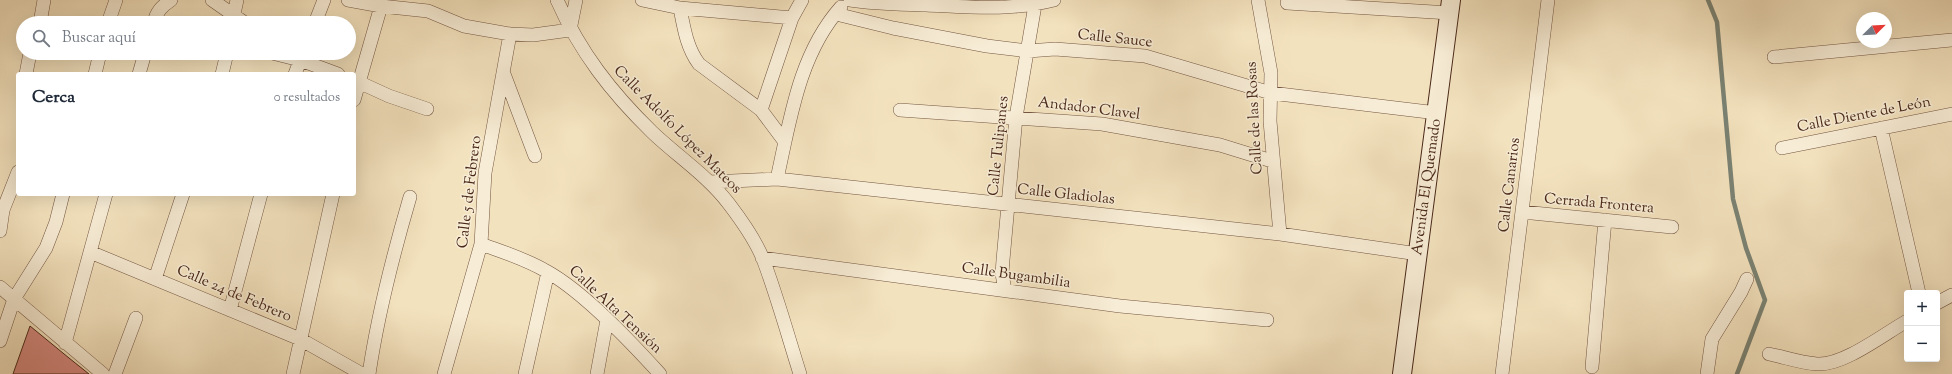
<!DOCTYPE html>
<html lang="es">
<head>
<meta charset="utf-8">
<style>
	:root { --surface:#fff; --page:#f6f6f7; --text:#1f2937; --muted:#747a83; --line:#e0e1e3 }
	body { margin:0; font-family:"Sorts Mill Goudy",serif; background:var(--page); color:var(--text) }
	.controls { position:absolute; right:12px; bottom:12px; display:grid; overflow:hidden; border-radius:4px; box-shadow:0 4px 16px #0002 }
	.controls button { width:36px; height:36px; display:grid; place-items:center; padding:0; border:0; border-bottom:1px solid var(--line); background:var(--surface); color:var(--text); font:20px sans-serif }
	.compass { position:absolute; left:1856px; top:12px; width:36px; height:36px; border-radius:50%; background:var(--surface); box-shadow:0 4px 16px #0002; rotate:66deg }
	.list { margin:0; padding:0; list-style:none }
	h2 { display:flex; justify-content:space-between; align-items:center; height:52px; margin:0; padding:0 16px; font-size:17px }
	h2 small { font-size:13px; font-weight:400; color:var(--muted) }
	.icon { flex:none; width:22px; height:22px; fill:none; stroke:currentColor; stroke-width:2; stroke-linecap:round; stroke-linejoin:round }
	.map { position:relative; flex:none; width:1952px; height:374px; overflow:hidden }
	.search { position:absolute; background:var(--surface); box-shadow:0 4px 16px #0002; left:16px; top:16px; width:340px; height:44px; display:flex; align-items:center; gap:10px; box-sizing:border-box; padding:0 14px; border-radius:22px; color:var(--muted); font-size:15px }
	.panel { position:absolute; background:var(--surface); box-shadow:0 4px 16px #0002; left:16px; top:72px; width:340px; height:124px; border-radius:4px }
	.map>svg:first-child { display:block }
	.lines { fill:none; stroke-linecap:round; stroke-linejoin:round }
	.stream { stroke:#7a8273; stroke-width:4.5 }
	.building { fill:#d5877f; stroke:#492819 }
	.street-casing { stroke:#745642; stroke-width:14 }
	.secondary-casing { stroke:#492819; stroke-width:20 }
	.street { stroke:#f7ecd5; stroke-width:13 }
	.secondary { stroke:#f7ecd5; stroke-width:18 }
	.labels { text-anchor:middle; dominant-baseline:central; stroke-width:3; stroke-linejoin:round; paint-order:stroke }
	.street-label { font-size:15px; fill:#492819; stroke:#f7ecd5 }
</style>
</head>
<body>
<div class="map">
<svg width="1952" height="374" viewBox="0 0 1952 374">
	<rect width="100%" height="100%" fill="#f3e2be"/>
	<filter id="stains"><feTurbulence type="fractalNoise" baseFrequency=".005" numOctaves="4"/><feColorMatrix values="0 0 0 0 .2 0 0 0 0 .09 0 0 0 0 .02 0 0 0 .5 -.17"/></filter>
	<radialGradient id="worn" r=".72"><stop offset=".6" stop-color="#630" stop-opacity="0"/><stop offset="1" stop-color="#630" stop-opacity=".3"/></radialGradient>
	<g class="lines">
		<!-- stream -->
		<path class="stream" d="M1708 0 1717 22 1733 199 1746 248 1765 300 1737 374"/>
	</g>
	<!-- building -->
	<path class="building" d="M30 326 69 358 89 374H13Z"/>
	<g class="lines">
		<!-- street casing -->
		<g class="street-casing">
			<path id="street" d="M212 0 245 23
				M348 0 381 6 428 11 464 26 510 34 533 35 570 30
				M557 0C580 52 611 92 652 132 677 156 708 176 729 204 742 221 755 239 763 259 777 296 788 336 800 374
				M642 0 680 8 792 18
				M850 0C876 4 901 4 926 5 971 7 1010 11 1054 0
				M1258 0 1271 73 1270 121 1280 234
				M1287 3 1450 13
				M680 8C684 29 687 48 699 64L761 110 785 142
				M836 14 893 28 987 46 1028 51 1055 49 1145 56 1271 93 1437 113
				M40 23 44 0
				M108 23 116 0
				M154 23C156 12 162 6 171 0
				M232 23 237 0
				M315 23 324 0
				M570 30 576 0
				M272 53 300 60 338 74
				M1774 57 1952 40
				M26 74 30 53
				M95 74 100 53
				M139 74 145 53
				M222 74 227 53
				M295 74 303 53
				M504 74 535 156
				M354 80 389 96 427 109
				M354 100 381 6
				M761 110 792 18 802 0
				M900 110 1102 124 1220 145 1272 161
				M1881 128 1919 293
				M1782 148 1952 114
				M777 179C790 120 799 54 841 7
				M710 182 777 179 1280 234 1418 254
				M1523 212 1672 227
				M0 231 3 210 18 172
				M481 244C503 252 526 259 546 271 584 292 630 341 660 374
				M90 252 300 339 362 374
				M762 258 1120 306 1267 320
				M155 279 183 194
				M0 287 103 374
				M1005 290 1002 274 1003 260 1016 117 1035 5
				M1937 303 1952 295
				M230 310 261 194
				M0 341 14 299 46 248 56 222 63 194
				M65 343 106 194
				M1769 354C1784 357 1801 363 1817 364 1843 366 1884 334 1907 321
				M1592 367 1605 220
				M115 374 136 318
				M293 374 333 194
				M369 374C378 313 393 255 410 197
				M444 374 481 244 485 173 510 34
				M525 374 548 272
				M597 374 607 320
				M1502 374 1548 0
				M1707 374 1712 339 1741 292 1747 279"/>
		</g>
		<!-- secondary casing -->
		<g class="secondary-casing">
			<path id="secondary" d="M1402 374 1451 0"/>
		</g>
		<!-- street -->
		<use href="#street" class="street"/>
		<!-- secondary -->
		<use href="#secondary" class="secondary"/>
	</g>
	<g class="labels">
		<!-- street labels -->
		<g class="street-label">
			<text transform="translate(1115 39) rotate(6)">Calle Sauce</text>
			<text transform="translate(1089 109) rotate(7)">Andador Clavel</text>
			<text transform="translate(1864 115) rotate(-11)">Calle Diente de León</text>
			<text transform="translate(1255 118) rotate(-93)">Calle de las Rosas</text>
			<text transform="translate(677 130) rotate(45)">Calle Adolfo López Mateos</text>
			<text transform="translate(999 146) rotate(-84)">Calle Tulipanes</text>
			<text transform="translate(1510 185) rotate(-83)">Calle Canarios</text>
			<text transform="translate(1427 187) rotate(-82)">Avenida El Quemado</text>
			<text transform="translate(470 192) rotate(-83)">Calle 5 de Febrero</text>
			<text transform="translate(1066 195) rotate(6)">Calle Gladiolas</text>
			<text transform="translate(1599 204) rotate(5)">Cerrada Frontera</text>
			<text transform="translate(1016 276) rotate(8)">Calle Bugambilia</text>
			<text transform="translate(234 294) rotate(23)">Calle 24 de Febrero</text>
			<text transform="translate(615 310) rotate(43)">Calle Alta Tensión</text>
		</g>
	</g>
	<rect width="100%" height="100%" filter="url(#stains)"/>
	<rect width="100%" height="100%" fill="url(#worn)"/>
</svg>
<div class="controls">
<button>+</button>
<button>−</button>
</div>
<svg class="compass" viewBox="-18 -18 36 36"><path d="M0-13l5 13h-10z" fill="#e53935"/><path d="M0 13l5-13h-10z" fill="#747a83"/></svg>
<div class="search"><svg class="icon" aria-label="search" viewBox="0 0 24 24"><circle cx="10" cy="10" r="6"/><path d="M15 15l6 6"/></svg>Buscar aquí</div>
<section class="panel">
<h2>Cerca<small>0 resultados</small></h2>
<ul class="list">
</ul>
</section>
</div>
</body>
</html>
